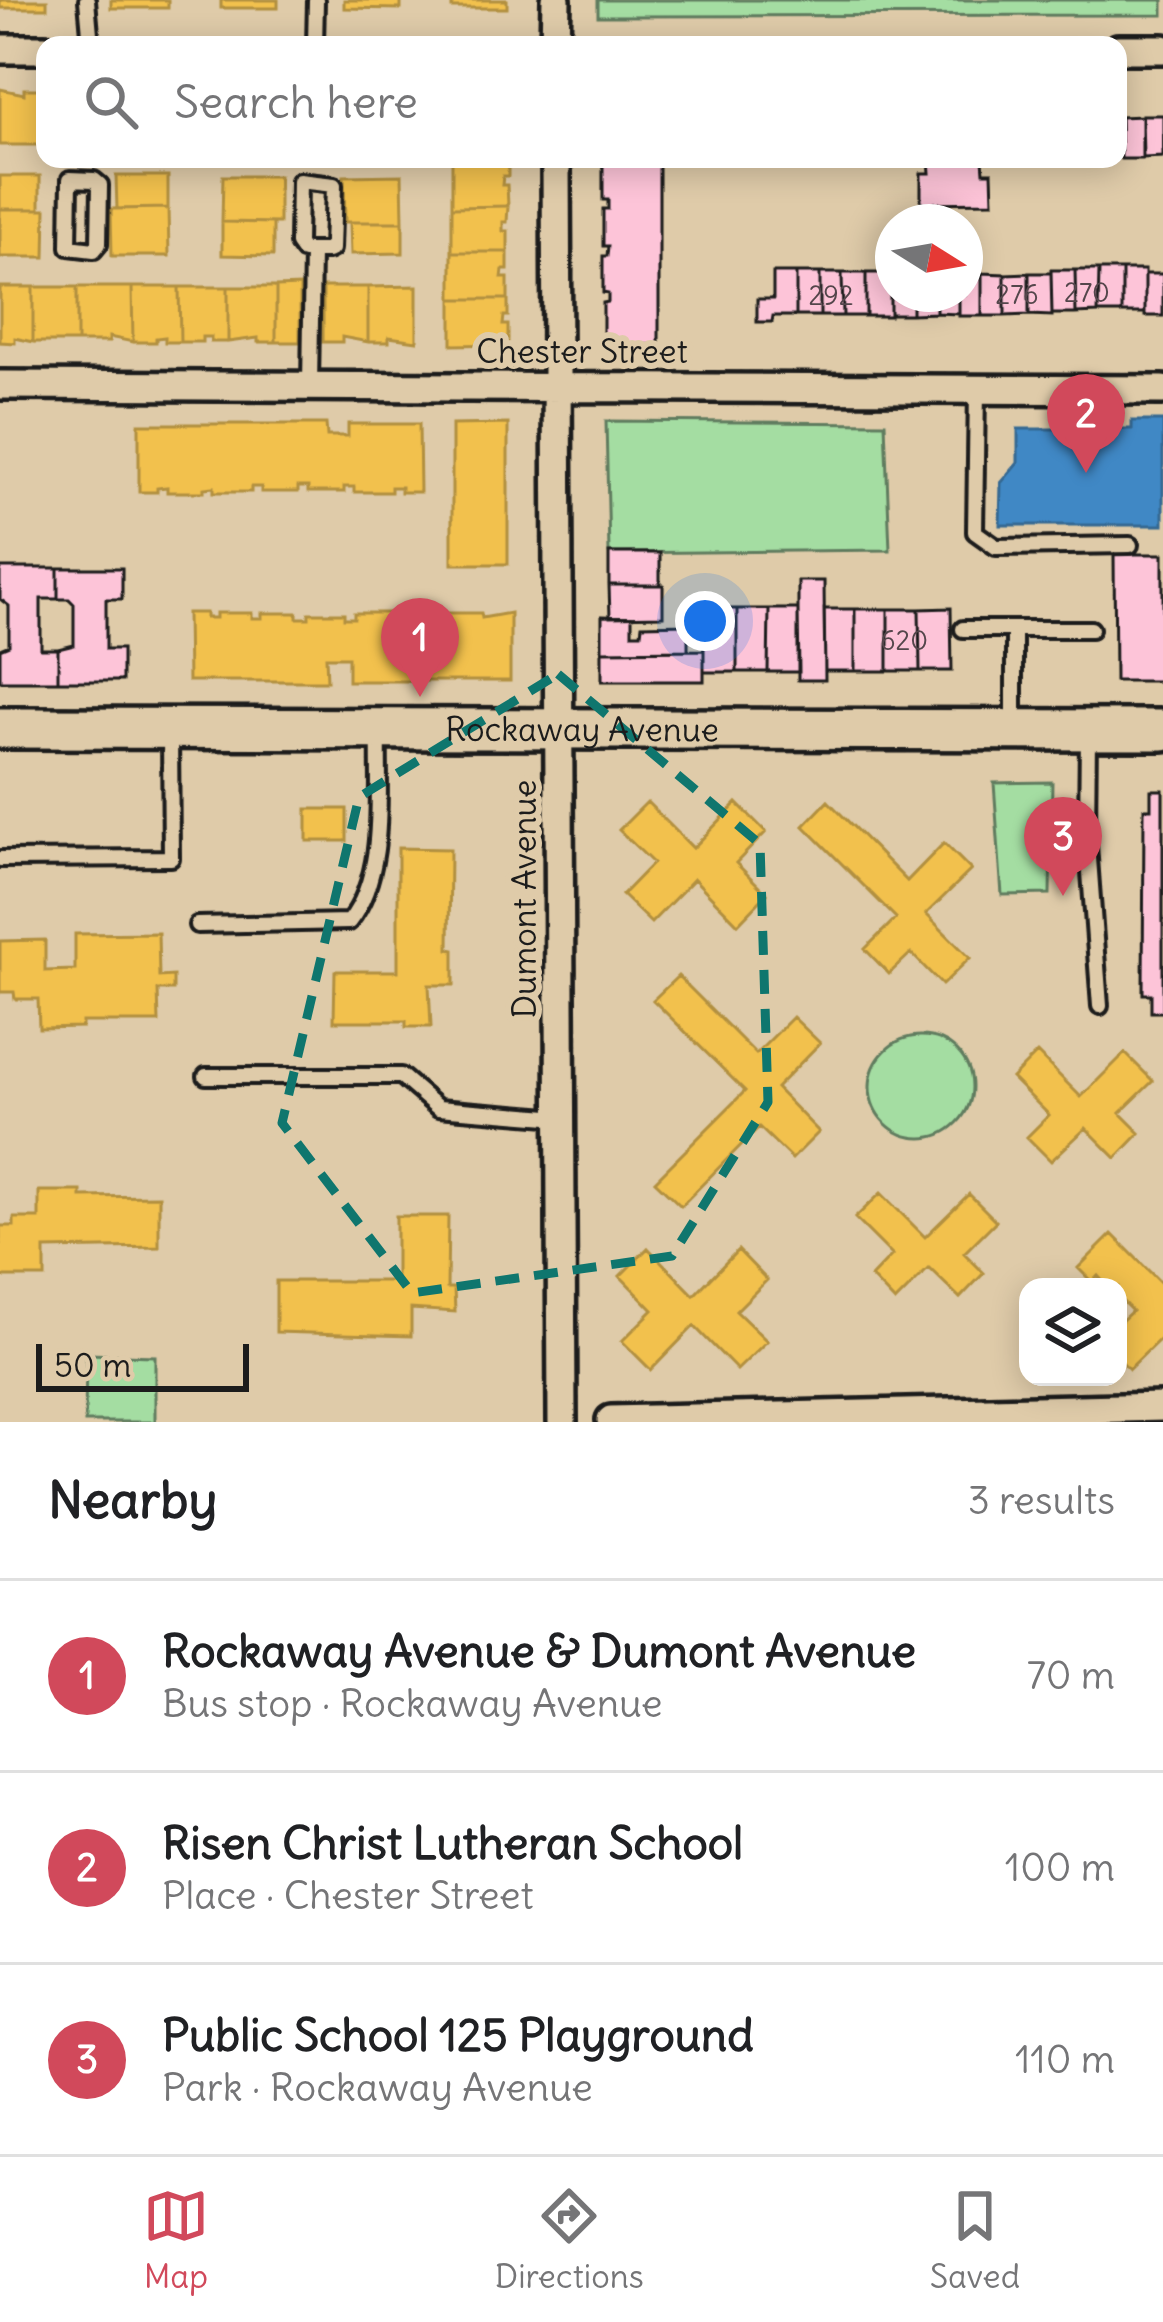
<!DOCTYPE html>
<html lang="en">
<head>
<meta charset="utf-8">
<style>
	:root { --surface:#fff; --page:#f6f6f6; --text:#202124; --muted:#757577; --line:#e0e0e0; --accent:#d1495b }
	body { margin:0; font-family:Delius,sans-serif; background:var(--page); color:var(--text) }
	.controls { position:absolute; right:36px; bottom:36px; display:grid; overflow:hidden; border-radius:24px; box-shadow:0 6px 30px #0003 }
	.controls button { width:108px; height:108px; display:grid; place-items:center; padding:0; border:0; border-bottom:3px solid var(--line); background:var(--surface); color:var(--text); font:60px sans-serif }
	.compass { position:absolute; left:875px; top:204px; width:108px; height:108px; border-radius:50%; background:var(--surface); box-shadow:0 6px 30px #0003; rotate:101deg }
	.scale { position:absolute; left:36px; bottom:30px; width:213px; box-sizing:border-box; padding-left:12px; border:6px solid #1c1c1c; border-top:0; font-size:33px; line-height:42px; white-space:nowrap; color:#1c1c1c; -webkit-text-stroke:9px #dfcba9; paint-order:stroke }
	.you { position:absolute; left:705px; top:621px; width:42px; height:42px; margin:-30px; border:9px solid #fff; border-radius:50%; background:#1a73e8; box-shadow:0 0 0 18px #1a73e833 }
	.badge { display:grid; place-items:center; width:78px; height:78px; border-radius:50%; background:var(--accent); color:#fff; font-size:39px; font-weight:700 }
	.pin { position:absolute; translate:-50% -99px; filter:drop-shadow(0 3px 6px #0008) }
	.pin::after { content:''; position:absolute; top:63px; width:42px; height:36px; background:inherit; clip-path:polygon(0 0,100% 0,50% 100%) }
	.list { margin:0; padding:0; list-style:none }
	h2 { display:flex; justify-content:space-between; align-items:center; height:156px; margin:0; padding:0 48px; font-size:51px }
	h2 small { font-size:39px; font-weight:400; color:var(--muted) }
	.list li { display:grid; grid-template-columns:78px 1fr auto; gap:36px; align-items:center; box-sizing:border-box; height:192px; padding:0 48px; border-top:3px solid var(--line) }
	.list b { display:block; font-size:45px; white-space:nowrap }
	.list p { margin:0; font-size:39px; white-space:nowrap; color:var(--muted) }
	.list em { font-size:39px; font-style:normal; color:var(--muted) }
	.icon { flex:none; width:66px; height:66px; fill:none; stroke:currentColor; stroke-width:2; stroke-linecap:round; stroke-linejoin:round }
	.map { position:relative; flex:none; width:1163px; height:1422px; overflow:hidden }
	.search { position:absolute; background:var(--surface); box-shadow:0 6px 30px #0003; left:36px; right:36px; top:36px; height:132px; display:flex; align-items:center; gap:30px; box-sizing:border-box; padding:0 42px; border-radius:24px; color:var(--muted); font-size:45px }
	.sheet { height:732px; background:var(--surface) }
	nav { display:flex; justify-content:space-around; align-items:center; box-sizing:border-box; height:168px; border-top:3px solid var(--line); background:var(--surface); font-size:33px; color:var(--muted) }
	nav a { display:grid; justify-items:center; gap:6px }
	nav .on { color:var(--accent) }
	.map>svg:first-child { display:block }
	.green { fill:#a4dda2; stroke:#607c5f; stroke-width:3 }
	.homes { fill:#f2c14e; stroke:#b2903f; stroke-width:3 }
	.schools { fill:#3f88c5; stroke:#346892; stroke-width:3 }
	.building { fill:#fdc4d8; stroke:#1c1c1c; stroke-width:3 }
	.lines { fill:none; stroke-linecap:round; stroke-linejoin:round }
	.lane-casing { stroke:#1c1c1c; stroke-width:22 }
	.street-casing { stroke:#1c1c1c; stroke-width:36 }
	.secondary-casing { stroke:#1c1c1c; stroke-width:48 }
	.lane { stroke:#dfcba9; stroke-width:14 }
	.street { stroke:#dfcba9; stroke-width:27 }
	.secondary { stroke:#dfcba9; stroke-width:39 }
	.marked { fill:none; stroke:#0f766e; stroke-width:9; stroke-dasharray:24 15; stroke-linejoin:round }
	.labels { text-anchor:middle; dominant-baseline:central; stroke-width:12; stroke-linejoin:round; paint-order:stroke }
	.number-label { font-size:27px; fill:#54464b }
	.street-label { font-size:33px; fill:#1c1c1c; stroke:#dfcba9 }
</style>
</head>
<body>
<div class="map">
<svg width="1163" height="1422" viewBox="0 0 1163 1422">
	<rect width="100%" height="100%" fill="#dfcba9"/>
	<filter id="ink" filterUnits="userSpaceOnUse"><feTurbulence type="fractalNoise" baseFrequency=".00833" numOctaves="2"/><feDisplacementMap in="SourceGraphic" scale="24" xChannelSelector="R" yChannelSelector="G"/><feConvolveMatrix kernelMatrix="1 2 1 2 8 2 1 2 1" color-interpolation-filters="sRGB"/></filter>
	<g filter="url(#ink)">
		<!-- green -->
		<path class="green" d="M598 0H1163V15L598 16Z
			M606 421 885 423 890 550 609 553Z
			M1052 782 1050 894 1002 895 994 783Z
			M870 1087a51 51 0 1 1 102 0a51 51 0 1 1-102 0Z
			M86 1354 155 1356V1422H85Z"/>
		<!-- homes -->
		<path class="homes" d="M0 0H47V8H0Z
			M111 0H168V8H111Z
			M221 0H278V8H221Z
			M344 0H401V9L344 8Z
			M452 0H507V8H452Z
			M0 89 24 94V89H43V145H0Z
			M452 159H508V176H503L502 185H507L508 206 452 207Z
			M402 175 403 222H345L344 176Z
			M0 176H40V209H0Z
			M116 176H168V208L117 209Z
			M223 176H279V223L222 222Z
			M508 206 507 222H503V231H508V252H452V207Z
			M168 208 169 256H112L111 209Z
			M0 209H46L45 257H0Z
			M222 222 273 223V256L222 255Z
			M350 222H403V253L351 254Z
			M452 252H508V270H503L502 278H508V299H452Z
			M300 286V342H276V287Z
			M417 286V341L389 337V342H368V287Z
			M0 287H33V342L15 338V343L0 342Z
			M33 287H77V342H33Z
			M77 287H132L133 342 109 337V342H77Z
			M132 287H179L180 342H165V337L156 338V342H133Z
			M179 287H228V342H211V337H202V342H180Z
			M228 287H276V342H258V338L228 342Z
			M323 287H368V342L342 337V342H323Z
			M452 299H508V316H504L503 325H508V344L452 345Z
			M139 424H326L327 436H348V424H419L420 492H401V487H391V492H354V487H344V492H308V487H298V492H261V487H251V492H214V487L204 488V492H167V487L157 488V492H139Z
			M508 424V564H452V425Z
			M187 613H206V618H216V613H252V618H262V613H297V618H309V613H344V618H354V613H390V618H400V613H436V618H446L445 613H481L482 618 510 613V681H348V657H326L327 681H188Z
			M828 801 907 881 944 843 971 870 926 914 970 958 942 985 911 953 889 974 865 949 896 918 804 826Z
			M647 802 693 848 737 803 766 832 736 863 767 894 738 924 694 879 651 923 622 895 653 863 619 830Z
			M307 809H347V841H307Z
			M398 848 450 849 449 949 454 950V985H429L431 1027H406V1021H334L335 971H398Z
			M158 933 159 977 173 976V990H158L159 1022H82V1027L39 1028 38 999H15L14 992H0V941L45 940V971L75 970V934Z
			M678 976 756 1054 793 1017 820 1043 776 1088 819 1132 792 1159 759 1127 681 1206 655 1181 745 1091 653 1000Z
			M1037 1053 1081 1097 1125 1053 1153 1081 1120 1113 1140 1133 1116 1158 1086 1128 1051 1161 1027 1137 1049 1115 1012 1078Z
			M39 1191H81V1197L159 1196V1247L45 1249V1277H0V1226H14V1218H39Z
			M881 1193 925 1237 969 1194 996 1221 964 1253 984 1273 960 1298 929 1268 895 1302 871 1277 892 1255 855 1218Z
			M396 1216H448L447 1288H454L455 1312 411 1309V1336L276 1332V1281H396Z
			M1112 1234 1163 1285V1336L1129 1369 1118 1358V1324L1132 1311 1118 1297V1287H1108L1098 1276 1092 1282 1078 1268Z
			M648 1248 694 1295 738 1250 767 1280 736 1311 767 1341 737 1370 694 1326 651 1370 622 1341 653 1310 620 1276Z"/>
		<!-- schools -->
		<path class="schools" d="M1132 421H1163V525H1000L1001 483 1018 463V429H1132Z"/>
		<!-- building -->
		<path class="building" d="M1142 115H1163V157L1143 158Z
			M1142 116V159H1121L1120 117Z
			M608 159H659V345H603V303L608 302V294L603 293V256H607L608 246H603V209H608V200H603V162Z
			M929 159H983L984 172H992L993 202 921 203V173H930Z
			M1051 270H1075L1076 314H1052Z
			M1075 270H1099L1098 313 1076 314Z
			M1099 270H1122V313H1098Z
			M1122 270H1145V313H1122Z
			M890 271H893V294H912V314H890Z
			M773 273H796V316H773L772 322H757V299H773Z
			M796 273H820V316H796Z
			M820 273H842L843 316H820Z
			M842 273H866V316H843Z
			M866 273H890V316H866Z
			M965 273H982V316H959V294H965Z
			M982 273 1005 274V316H982Z
			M1029 273H1051L1052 316 1029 315Z
			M1029 273V315L1005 316V274Z
			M1145 274H1163V316H1145Z
			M912 294H936V313L912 314Z
			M936 294H959V314L936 313Z
			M609 553H660V585H609Z
			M1114 554H1163V681H1115Z
			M0 568H58V599H41V649H58V681H0V649L9 645V606L0 599Z
			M58 568H122V599H106V649H122V681H58V649L74 645V604L69 599H58Z
			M798 581H824L825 680H798Z
			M609 585H663V616L610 617Z
			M951 608 952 671H920L919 609Z
			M704 609H737V672H704Z
			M737 609H769L768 672H737Z
			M769 609H798L799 672H768Z
			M824 609H855V671H825Z
			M855 609H888V671H855Z
			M888 609H919L920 671H888Z
			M602 616 632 617V633H641L642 625 688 624V650L602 651Z
			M704 650V681H602V651Z
			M1151 790H1163V1012H1151V994H1143L1144 809H1151Z"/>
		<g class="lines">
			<!-- lane casing -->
			<g class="lane-casing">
				<path id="lane" d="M87 0 91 45
					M315 45 316 0
					M70 179 94 180 100 185 99 244 94 250 69 247Z
					M299 181 334 185 332 249 328 251H303L298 244Z
					M310 386 312 251
					M977 389 975 532 996 547 1130 545
					M963 629H1091
					M1014 725V630
					M1088 735 1087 832 1100 1006
					M0 859 171 858 170 734
					M197 925 349 922C388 872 377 791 379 730
					M206 1076H401L438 1108 561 1118"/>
			</g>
			<!-- street casing -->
			<g class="street-casing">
				<path id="street" d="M555 45 556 0
					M0 49H45
					M1118 49H1163
					M556 159 562 1422
					M0 385 1163 390
					M611 1420 1163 1407"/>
			</g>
			<!-- secondary casing -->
			<g class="secondary-casing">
				<g id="secondary">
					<path id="s1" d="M0 728 1163 730"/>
				</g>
			</g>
			<!-- lane -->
			<use href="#lane" class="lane"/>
			<!-- street -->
			<use href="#street" class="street"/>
			<!-- secondary -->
			<use href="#secondary" class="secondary"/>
		</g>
	</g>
	<!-- marked area -->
	<path class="marked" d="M558 674 760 844 768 1102 672 1256 412 1293 282 1123 359 797Z"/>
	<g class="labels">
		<!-- number labels -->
		<g class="number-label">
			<text x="1087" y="292">270</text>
			<text x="1017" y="294">276</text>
			<text x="831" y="295">292</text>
			<text x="904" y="640">620</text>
		</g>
		<!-- street labels -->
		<g class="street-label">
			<text x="582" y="351">Chester Street</text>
			<text stroke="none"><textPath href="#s1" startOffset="582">Rockaway Avenue</textPath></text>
			<text transform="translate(524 899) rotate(-90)">Dumont Avenue</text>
		</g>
	</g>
</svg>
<div class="controls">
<button><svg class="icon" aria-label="layers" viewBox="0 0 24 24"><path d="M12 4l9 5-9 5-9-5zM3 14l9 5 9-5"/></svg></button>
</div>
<svg class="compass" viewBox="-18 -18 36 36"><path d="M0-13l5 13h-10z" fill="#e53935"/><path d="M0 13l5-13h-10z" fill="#757577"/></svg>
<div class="scale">50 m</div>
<div class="you"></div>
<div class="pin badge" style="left:420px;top:697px">1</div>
<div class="pin badge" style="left:1086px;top:473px">2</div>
<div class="pin badge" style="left:1063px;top:896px">3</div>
<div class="search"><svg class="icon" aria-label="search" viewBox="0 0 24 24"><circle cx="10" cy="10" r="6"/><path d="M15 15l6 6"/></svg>Search here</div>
</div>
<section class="sheet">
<h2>Nearby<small>3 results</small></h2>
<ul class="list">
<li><span class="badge">1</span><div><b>Rockaway Avenue &amp; Dumont Avenue</b><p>Bus stop · Rockaway Avenue</p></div><em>70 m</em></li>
<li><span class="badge">2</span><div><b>Risen Christ Lutheran School</b><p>Place · Chester Street</p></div><em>100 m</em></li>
<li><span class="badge">3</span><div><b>Public School 125 Playground</b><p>Park · Rockaway Avenue</p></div><em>110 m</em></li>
</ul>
</section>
<nav>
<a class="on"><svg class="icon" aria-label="map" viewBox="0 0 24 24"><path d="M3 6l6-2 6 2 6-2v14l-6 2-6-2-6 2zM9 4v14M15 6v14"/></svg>Map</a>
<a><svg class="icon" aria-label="directions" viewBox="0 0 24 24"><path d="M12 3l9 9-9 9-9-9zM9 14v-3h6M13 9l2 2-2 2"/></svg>Directions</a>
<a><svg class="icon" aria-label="saved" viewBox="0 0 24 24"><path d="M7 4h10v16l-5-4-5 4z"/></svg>Saved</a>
</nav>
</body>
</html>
